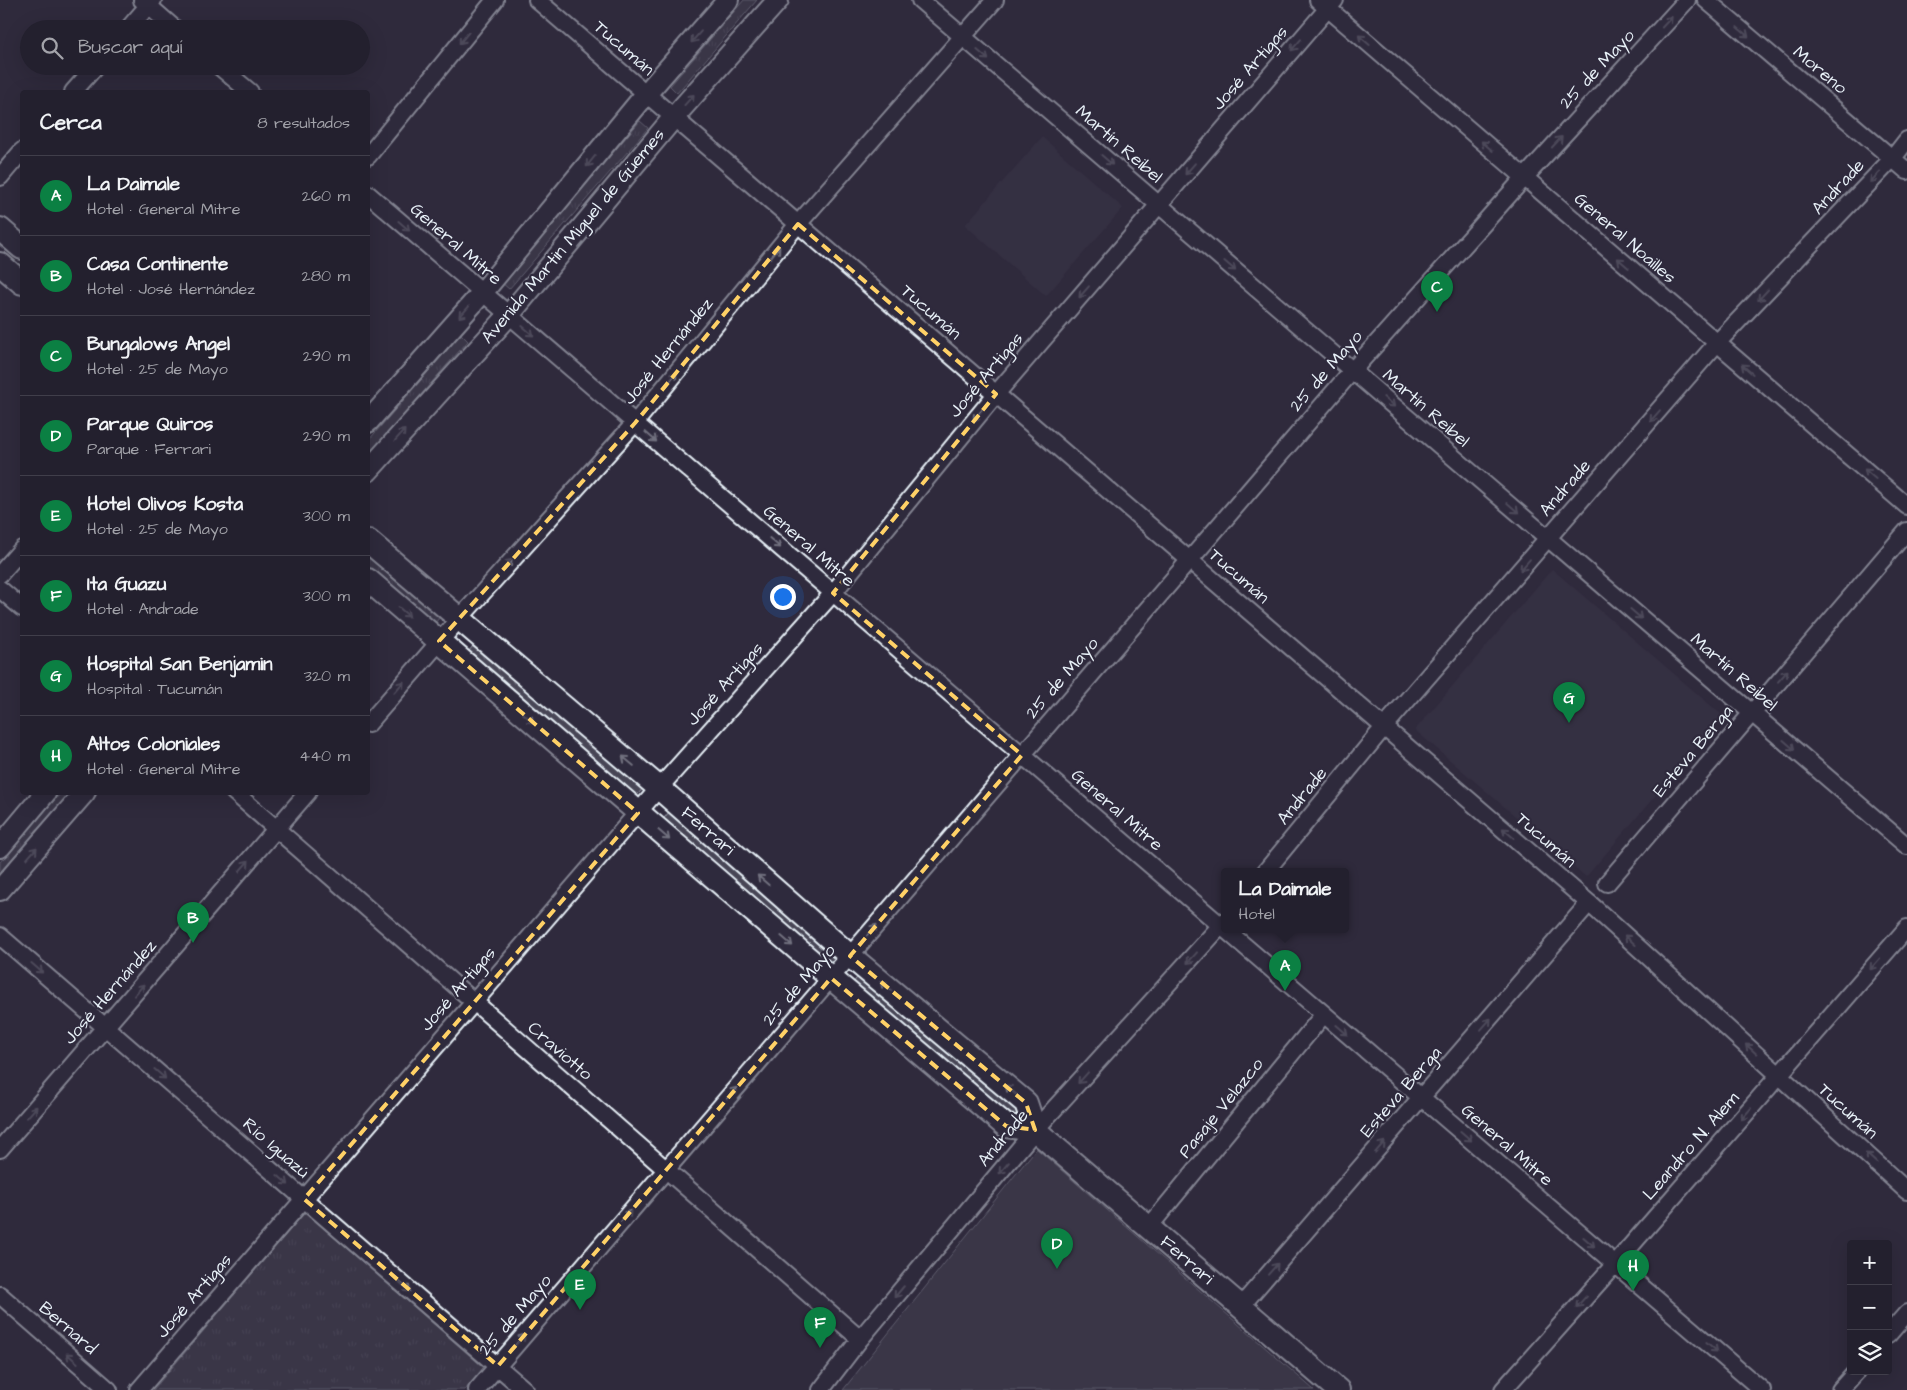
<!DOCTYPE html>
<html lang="es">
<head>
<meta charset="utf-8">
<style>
	:root { --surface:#23202e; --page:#2f2d3a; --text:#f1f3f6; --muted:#a3a3aa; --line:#403e4a; --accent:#0b8043 }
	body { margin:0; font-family:"Architects Daughter",sans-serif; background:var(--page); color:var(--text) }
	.controls { position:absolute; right:15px; bottom:15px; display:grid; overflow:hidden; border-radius:5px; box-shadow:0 5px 20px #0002 }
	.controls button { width:45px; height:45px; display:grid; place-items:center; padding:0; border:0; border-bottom:1px solid var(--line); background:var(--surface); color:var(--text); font:25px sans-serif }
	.you { position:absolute; left:782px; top:596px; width:18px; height:18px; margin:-12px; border:4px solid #fff; border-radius:50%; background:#1a73e8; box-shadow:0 0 0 8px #1a73e833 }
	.badge { display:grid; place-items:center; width:32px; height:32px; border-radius:50%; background:var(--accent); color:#fff; font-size:16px; font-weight:700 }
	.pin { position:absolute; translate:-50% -41px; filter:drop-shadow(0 1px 2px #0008) }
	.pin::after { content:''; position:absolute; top:26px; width:18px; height:15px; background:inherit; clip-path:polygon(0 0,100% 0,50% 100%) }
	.popup { position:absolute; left:1221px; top:868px; width:128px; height:65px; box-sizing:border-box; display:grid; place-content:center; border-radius:5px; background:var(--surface); filter:drop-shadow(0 1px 4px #0005); font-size:16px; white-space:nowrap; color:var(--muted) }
	.popup b { font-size:19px; color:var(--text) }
	.popup::after { content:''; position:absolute; left:50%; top:100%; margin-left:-10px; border:10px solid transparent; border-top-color:var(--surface) }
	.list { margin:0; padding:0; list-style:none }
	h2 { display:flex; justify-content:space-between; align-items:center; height:65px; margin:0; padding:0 20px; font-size:21px }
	h2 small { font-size:16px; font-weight:400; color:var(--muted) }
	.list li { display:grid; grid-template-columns:32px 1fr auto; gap:15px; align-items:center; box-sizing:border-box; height:80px; padding:0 20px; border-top:1px solid var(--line) }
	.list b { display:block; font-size:19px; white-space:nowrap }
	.list p { margin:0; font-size:16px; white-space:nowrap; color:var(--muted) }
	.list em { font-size:16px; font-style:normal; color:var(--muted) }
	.icon { flex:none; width:28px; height:28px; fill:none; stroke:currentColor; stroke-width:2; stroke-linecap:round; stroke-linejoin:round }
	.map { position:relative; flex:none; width:1907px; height:1390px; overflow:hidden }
	.search { position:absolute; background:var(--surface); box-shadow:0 5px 20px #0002; left:20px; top:20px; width:350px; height:55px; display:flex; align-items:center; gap:12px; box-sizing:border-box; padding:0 18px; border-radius:28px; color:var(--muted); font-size:19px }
	.panel { position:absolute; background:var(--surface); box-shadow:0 5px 20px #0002; left:20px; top:90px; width:350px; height:705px; border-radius:5px }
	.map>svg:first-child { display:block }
	.built { fill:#3b3749 }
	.grass { fill:url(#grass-tufts); stroke:#979aa6 }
	.park { fill:#464455; stroke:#979aa6 }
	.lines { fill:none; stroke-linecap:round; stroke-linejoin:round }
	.minor-casing { stroke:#e8f1f8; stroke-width:20 }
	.tertiary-casing { stroke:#e8f1f8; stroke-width:24 }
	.secondary-casing { stroke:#e8f1f8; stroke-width:26 }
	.minor { stroke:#2f2a3d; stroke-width:16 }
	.tertiary { stroke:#2f2a3d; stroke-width:20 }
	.secondary { stroke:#2f2a3d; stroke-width:22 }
	.oneway { stroke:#70707e }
	.marked { fill:none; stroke:#ffd166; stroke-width:4; stroke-dasharray:10 6; stroke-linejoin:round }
	.labels { text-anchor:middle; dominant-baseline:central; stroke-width:4.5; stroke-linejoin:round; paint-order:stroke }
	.street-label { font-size:18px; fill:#e8f1f8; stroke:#2f2a3d }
</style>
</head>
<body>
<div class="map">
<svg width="1907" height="1390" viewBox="0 0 1907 1390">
	<defs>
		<pattern id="grass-tufts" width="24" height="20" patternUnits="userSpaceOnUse" patternTransform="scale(1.25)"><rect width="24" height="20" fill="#464455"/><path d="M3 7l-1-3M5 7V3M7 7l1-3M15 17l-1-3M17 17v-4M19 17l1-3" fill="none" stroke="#615f6e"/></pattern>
	</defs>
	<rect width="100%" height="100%" fill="#2f2a3d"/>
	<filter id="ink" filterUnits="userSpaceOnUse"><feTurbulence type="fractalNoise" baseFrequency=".02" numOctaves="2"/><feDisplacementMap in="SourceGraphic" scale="10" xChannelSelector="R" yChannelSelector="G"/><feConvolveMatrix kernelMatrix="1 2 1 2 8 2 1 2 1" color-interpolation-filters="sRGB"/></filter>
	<g filter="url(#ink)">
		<!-- built -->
		<path class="built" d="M1042 137 1123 208 1046 296 965 225Z
			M1552 569 1723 716 1586 877 1415 730Z"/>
		<!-- grass -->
		<path class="grass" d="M744 0H757L677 93 670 86Z
			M640 121 648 128 509 289 502 283Z
			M461 334 468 341 368 455V441Z
			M368 552 442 615 433 625 368 569Z
			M475 644 643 788 635 798 466 654Z
			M61 793H74L0 876V862Z
			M669 812 837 956 829 967 660 823Z
			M860 974 1029 1118 1020 1129 852 984Z
			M305 1212 484 1368 465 1390H153Z"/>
		<!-- park -->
		<path class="park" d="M1036 1149H1037L1314 1390H843Z"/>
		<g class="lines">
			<!-- minor casing -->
			<g class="minor-casing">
				<path id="minor" d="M142 0 175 29
					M537 0 1589 903 1907 1191
					M920 0 1907 846
					M1318 0 1907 506
					M1706 0 1907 171
					M128 29 153 0
					M219 66 250 92
					M73 92 96 66
					M368 156 495 0
					M0 177 22 151
					M368 194 1225 929
					M0 574 22 549
					M0 589 22 608
					M368 724 460 618 635 423 798 224 995 0
					M234 792 860 1339
					M1265 872 1384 727 1717 343 1893 158 1907 140
					M1607 883 1907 531
					M1226 930 1762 1390
					M0 936 525 1390
					M0 1149 308 792
					M1149 1227 1324 1014
					M0 1295 109 1390
					M1241 1306 1589 903
					M1888 1335 1907 1313
					M139 1390 659 788 833 593 996 394 1335 0
					M477 1390 1352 371 1524 178 1687 0
					M821 1390 860 1339 1035 1130 1225 921
					M1503 1390 1615 1264 1907 928
					M1840 1390 1857 1371"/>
			</g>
			<!-- tertiary casing -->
			<g class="tertiary-casing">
				<path id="tertiary" d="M368 422 482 293 646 94 728 0
					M368 471 509 315 674 117 778 0
					M0 847 46 792
					M0 890 85 792"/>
			</g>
			<!-- secondary casing -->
			<g class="secondary-casing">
				<path id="secondary" d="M0 229 22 248
					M0 264 22 283
					M368 541 659 788 850 956 1026 1103 1035 1130
					M368 580 831 978 1006 1126 1035 1130 1338 1390"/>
			</g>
			<!-- minor -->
			<use href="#minor" class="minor"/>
			<!-- tertiary -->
			<use href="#tertiary" class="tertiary"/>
			<!-- secondary -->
			<use href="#secondary" class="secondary"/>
		</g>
		<!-- one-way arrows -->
		<defs><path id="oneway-shaft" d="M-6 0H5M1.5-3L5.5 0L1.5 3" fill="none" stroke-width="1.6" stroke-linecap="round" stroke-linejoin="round" transform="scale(1.25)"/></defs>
		<g class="oneway">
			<use href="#oneway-shaft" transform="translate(1667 22) rotate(-47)"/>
			<use href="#oneway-shaft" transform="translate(1743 32) rotate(40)"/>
			<use href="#oneway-shaft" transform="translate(696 37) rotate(131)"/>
			<use href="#oneway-shaft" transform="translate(464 38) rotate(129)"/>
			<use href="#oneway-shaft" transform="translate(1364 40) rotate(-139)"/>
			<use href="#oneway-shaft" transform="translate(1296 45) rotate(131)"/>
			<use href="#oneway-shaft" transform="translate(983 55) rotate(41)"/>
			<use href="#oneway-shaft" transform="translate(689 100) rotate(-48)"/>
			<use href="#oneway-shaft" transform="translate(1557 142) rotate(-47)"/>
			<use href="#oneway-shaft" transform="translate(1487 146) rotate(-139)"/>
			<use href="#oneway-shaft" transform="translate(1107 160) rotate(41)"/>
			<use href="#oneway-shaft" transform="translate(591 161) rotate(129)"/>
			<use href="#oneway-shaft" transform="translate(1190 169) rotate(131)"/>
			<use href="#oneway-shaft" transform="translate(1875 177) rotate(133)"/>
			<use href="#oneway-shaft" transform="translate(404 226) rotate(41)"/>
			<use href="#oneway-shaft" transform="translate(775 252) rotate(-51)"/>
			<use href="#oneway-shaft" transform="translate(1623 263) rotate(-139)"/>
			<use href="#oneway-shaft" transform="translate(1230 266) rotate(41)"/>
			<use href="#oneway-shaft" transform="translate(1084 292) rotate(131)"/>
			<use href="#oneway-shaft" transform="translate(1763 295) rotate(133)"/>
			<use href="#oneway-shaft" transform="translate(464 312) rotate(132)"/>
			<use href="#oneway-shaft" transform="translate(528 331) rotate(41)"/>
			<use href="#oneway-shaft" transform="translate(1747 369) rotate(-139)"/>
			<use href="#oneway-shaft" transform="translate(672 378) rotate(-51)"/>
			<use href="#oneway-shaft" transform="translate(1389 402) rotate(41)"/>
			<use href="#oneway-shaft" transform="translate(978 415) rotate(129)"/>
			<use href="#oneway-shaft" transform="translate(1655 416) rotate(131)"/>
			<use href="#oneway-shaft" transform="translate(400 435) rotate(-48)"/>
			<use href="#oneway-shaft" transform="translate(651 437) rotate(41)"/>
			<use href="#oneway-shaft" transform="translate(1870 474) rotate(-139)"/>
			<use href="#oneway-shaft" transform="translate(1513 508) rotate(41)"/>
			<use href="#oneway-shaft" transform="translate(775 543) rotate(41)"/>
			<use href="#oneway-shaft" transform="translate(507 565) rotate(-48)"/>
			<use href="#oneway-shaft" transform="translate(1525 565) rotate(131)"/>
			<use href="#oneway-shaft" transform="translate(404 612) rotate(41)"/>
			<use href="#oneway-shaft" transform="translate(1636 614) rotate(41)"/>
			<use href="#oneway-shaft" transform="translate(1783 676) rotate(-49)"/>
			<use href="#oneway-shaft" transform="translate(399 687) rotate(-49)"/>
			<use href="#oneway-shaft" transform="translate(528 718) rotate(41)"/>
			<use href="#oneway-shaft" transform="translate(1789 745) rotate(41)"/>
			<use href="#oneway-shaft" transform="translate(628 761) rotate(-140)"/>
			<use href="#oneway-shaft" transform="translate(1508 833) rotate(-139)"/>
			<use href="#oneway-shaft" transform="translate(664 835) rotate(41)"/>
			<use href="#oneway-shaft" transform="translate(32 853) rotate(-49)"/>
			<use href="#oneway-shaft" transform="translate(244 866) rotate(-49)"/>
			<use href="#oneway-shaft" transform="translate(763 880) rotate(-139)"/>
			<use href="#oneway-shaft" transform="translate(872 930) rotate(-49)"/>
			<use href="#oneway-shaft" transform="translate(1630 940) rotate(-138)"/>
			<use href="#oneway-shaft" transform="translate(787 941) rotate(41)"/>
			<use href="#oneway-shaft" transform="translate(1192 958) rotate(132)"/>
			<use href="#oneway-shaft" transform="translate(1875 964) rotate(131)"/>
			<use href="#oneway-shaft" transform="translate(37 968) rotate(41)"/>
			<use href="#oneway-shaft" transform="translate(886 986) rotate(-140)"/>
			<use href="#oneway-shaft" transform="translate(139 990) rotate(-49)"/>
			<use href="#oneway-shaft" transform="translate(1486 1024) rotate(-49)"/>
			<use href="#oneway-shaft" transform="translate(1342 1030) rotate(41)"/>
			<use href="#oneway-shaft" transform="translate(1751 1049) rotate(-138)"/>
			<use href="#oneway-shaft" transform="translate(160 1074) rotate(41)"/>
			<use href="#oneway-shaft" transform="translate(1083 1078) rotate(132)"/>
			<use href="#oneway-shaft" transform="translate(1011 1090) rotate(-140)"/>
			<use href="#oneway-shaft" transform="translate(732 1093) rotate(-49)"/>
			<use href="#oneway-shaft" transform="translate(32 1112) rotate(-49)"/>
			<use href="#oneway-shaft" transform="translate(1746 1114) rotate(131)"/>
			<use href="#oneway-shaft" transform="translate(1466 1136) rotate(41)"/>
			<use href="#oneway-shaft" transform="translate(1380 1147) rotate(-49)"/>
			<use href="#oneway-shaft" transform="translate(1871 1158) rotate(-138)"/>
			<use href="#oneway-shaft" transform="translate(1004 1168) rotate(130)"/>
			<use href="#oneway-shaft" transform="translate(283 1180) rotate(41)"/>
			<use href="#oneway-shaft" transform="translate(626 1216) rotate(-49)"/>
			<use href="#oneway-shaft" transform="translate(1589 1242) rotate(41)"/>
			<use href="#oneway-shaft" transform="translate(1273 1269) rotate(-49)"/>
			<use href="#oneway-shaft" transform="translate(405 1287) rotate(41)"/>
			<use href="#oneway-shaft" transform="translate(899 1292) rotate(130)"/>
			<use href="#oneway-shaft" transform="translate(1581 1302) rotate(132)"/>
			<use href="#oneway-shaft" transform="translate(520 1340) rotate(-49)"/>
			<use href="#oneway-shaft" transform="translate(1712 1347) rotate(41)"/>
			<use href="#oneway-shaft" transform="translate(72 1358) rotate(-139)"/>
		</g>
	</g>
	<!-- marked area -->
	<path d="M0 0H1907V1390H0ZM798 224 996 394 833 593 1022 755 850 956 1026 1103 1035 1130 1006 1126 831 978 498 1366 304 1199 638 813 439 641 635 423Z" fill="#2f2a3d" fill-opacity=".55" fill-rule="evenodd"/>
	<path class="marked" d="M798 224 996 394 833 593 1022 755 850 956 1026 1103 1035 1130 1006 1126 831 978 498 1366 304 1199 638 813 439 641 635 423Z"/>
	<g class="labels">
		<!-- street labels -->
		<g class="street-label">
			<text transform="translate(624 48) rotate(41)">Tucumán</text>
			<text transform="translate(1250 68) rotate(-49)">José Artigas</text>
			<text transform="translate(1597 69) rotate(-47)">25 de Mayo</text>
			<text transform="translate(1820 70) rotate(40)">Moreno</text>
			<text transform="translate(1119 144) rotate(41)">Martín Reibel</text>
			<text transform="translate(1838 187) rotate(-47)">Andrade</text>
			<text transform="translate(573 236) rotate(-50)">Avenida Martin Miguel de Güemes</text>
			<text transform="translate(1625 238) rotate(41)">General Noailles</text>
			<text transform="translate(456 244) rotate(41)">General Mitre</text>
			<text transform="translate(931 312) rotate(41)">Tucumán</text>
			<text transform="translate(668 351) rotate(-51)">José Hernández</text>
			<text transform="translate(1326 371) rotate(-49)">25 de Mayo</text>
			<text transform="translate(986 375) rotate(-50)">José Artigas</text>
			<text transform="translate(1426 408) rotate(41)">Martín Reibel</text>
			<text transform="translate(1565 488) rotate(-49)">Andrade</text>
			<text transform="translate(809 546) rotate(41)">General Mitre</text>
			<text transform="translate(1239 576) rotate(41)">Tucumán</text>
			<text transform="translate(1734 672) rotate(41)">Martín Reibel</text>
			<text transform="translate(1062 678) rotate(-49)">25 de Mayo</text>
			<text transform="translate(725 684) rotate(-48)">José Artigas</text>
			<text transform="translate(1693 751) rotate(-50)">Esteva Berga</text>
			<text transform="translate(1302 796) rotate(-51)">Andrade</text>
			<text transform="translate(1117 810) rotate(41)">General Mitre</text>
			<text transform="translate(708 831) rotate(41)">Ferrari</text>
			<text transform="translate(1546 840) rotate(41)">Tucumán</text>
			<text transform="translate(799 985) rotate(-49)">25 de Mayo</text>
			<text transform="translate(458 989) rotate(-49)">José Artigas</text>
			<text transform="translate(110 992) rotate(-49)">José Hernández</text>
			<text transform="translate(560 1051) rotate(41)">Craviotto</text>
			<text transform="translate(1401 1092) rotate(-49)">Esteva Berga</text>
			<text transform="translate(1221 1108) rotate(-51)">Pasaje Velazco</text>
			<text transform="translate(1848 1111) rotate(42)">Tucumán</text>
			<text transform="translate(1003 1138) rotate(-50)">Andrade</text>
			<text transform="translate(1507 1145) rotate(41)">General Mitre</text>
			<text transform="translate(1691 1146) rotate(-49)">Leandro N. Alem</text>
			<text transform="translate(276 1148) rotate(41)">Río Iguazú</text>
			<text transform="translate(1187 1260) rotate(41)">Ferrari</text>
			<text transform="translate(194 1296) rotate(-49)">José Artigas</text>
			<text transform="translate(515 1315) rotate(-49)">25 de Mayo</text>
			<text transform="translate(68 1328) rotate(41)">Bernard</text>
		</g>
	</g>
</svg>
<div class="controls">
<button>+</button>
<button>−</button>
<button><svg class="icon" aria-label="layers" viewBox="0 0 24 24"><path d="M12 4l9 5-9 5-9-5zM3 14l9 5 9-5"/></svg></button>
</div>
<div class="you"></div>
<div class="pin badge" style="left:1285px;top:991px">A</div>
<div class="popup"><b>La Daimale</b>Hotel</div>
<div class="pin badge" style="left:193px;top:943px">B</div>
<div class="pin badge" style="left:1437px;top:312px">C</div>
<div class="pin badge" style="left:1057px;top:1269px">D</div>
<div class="pin badge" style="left:580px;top:1310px">E</div>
<div class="pin badge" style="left:820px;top:1348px">F</div>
<div class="pin badge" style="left:1569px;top:723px">G</div>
<div class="pin badge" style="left:1633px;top:1291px">H</div>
<div class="search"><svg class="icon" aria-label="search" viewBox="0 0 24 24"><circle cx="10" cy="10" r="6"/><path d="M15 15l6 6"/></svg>Buscar aquí</div>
<section class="panel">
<h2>Cerca<small>8 resultados</small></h2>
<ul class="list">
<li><span class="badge">A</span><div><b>La Daimale</b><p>Hotel · General Mitre</p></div><em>260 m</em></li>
<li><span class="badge">B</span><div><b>Casa Continente</b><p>Hotel · José Hernández</p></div><em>280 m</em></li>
<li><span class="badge">C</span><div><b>Bungalows Angel</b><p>Hotel · 25 de Mayo</p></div><em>290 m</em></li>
<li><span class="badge">D</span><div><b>Parque Quiros</b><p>Parque · Ferrari</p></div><em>290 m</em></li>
<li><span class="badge">E</span><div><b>Hotel Olivos Kosta</b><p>Hotel · 25 de Mayo</p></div><em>300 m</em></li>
<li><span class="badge">F</span><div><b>Ita Guazu</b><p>Hotel · Andrade</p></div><em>300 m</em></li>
<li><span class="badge">G</span><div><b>Hospital San Benjamin</b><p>Hospital · Tucumán</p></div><em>320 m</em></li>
<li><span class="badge">H</span><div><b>Altos Coloniales</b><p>Hotel · General Mitre</p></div><em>440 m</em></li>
</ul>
</section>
</div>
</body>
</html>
